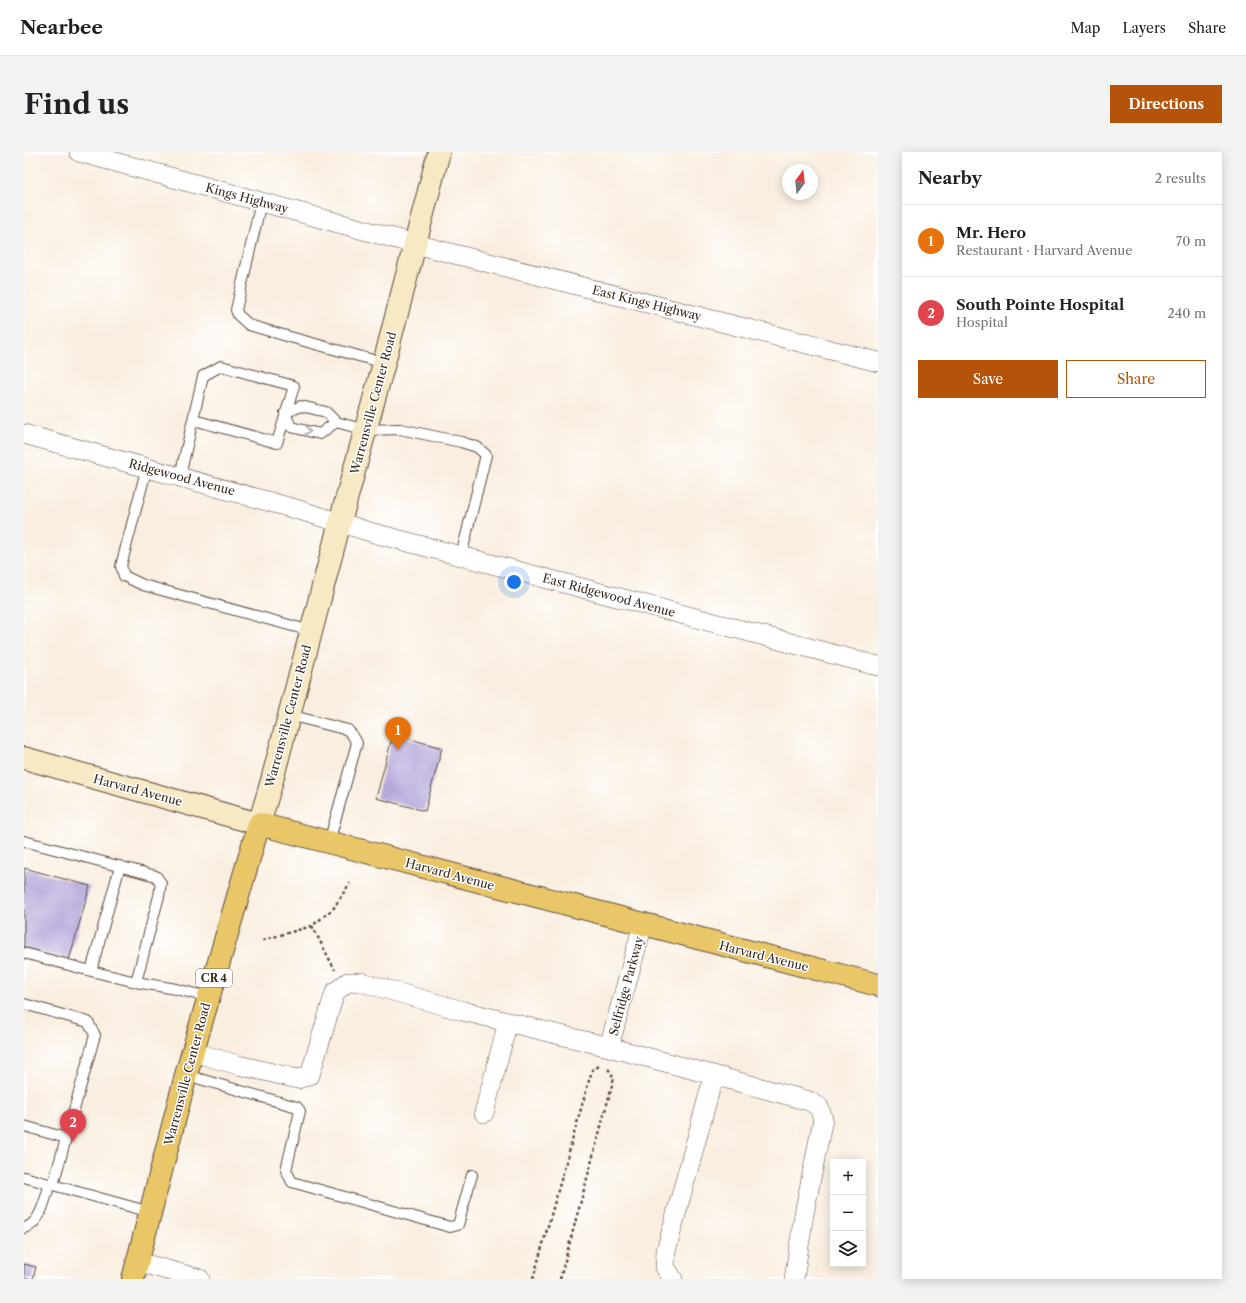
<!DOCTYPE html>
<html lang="en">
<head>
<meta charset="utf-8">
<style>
	:root { --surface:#fff; --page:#f2f2f2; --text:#202124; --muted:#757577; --line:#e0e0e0; --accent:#b45309 }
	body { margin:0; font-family:"Libre Caslon Text",serif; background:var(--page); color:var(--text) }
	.controls { position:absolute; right:12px; bottom:12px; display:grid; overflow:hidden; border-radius:0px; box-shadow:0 2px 10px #0003 }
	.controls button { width:36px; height:36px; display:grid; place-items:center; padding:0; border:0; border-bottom:1px solid var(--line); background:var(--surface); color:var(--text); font:20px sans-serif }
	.compass { position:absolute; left:758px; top:12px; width:36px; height:36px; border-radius:50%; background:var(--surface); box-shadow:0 2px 10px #0003; rotate:15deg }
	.you { position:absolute; left:490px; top:430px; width:14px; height:14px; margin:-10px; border:3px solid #fff; border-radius:50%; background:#1a73e8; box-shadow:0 0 0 6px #1a73e833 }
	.badge { display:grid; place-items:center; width:26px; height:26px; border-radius:50%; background:var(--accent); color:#fff; font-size:13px; font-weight:700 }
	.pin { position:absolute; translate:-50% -33px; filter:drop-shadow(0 1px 2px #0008) }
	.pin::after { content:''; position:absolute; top:21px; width:14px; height:12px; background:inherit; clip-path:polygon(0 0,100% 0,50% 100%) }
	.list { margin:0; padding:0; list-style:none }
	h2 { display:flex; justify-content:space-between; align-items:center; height:52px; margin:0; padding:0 16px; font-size:17px }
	h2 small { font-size:13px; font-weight:400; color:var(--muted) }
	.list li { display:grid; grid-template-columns:26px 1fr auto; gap:12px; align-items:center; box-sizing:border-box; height:72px; padding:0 16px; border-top:1px solid var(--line) }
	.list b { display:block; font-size:15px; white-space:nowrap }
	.list p { margin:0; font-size:13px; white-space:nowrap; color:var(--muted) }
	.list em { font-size:13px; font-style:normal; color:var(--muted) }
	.actions { display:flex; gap:8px; padding:12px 16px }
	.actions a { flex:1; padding:9px 0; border:1px solid var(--accent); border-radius:0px; text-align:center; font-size:14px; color:var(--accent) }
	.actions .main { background:var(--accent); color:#fff }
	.icon { flex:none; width:22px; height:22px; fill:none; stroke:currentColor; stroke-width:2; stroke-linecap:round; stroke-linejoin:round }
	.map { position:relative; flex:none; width:854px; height:1127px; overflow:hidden; border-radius:0px }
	header { display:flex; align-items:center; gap:24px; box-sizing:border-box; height:56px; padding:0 20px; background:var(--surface); border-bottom:1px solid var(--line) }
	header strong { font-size:19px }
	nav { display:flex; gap:22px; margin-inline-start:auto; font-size:14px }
	.intro { display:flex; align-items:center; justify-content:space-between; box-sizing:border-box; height:96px; padding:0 24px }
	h1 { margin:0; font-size:28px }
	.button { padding:10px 18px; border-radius:0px; background:var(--accent); color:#fff; font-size:14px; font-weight:700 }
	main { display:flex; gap:24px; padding:0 24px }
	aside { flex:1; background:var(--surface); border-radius:0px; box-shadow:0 2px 10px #0003 }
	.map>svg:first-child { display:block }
	.building { fill:#b3a6d9 }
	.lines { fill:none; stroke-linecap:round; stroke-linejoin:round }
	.service-casing { stroke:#58473b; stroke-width:12 }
	.minor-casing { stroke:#58473b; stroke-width:20 }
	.secondary-casing { stroke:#58473b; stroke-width:24 }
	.primary-casing { stroke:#58473b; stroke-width:24 }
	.path { stroke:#58473b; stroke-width:2.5; stroke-dasharray:3 3; stroke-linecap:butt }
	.service { stroke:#fff; stroke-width:10 }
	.minor { stroke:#fff; stroke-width:19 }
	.secondary { stroke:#f6e9c3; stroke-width:22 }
	.primary { stroke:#e9c769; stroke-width:22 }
	.oneway { stroke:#a79f9a }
	.labels { text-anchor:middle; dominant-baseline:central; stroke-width:3; stroke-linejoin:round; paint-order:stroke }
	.shield { fill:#fff; stroke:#766a62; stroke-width:1 }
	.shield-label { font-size:11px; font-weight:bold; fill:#3b2a1e }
	.street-label { font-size:12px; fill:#3b2a1e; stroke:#fff }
</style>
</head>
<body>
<header>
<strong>Nearbee</strong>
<nav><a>Map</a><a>Layers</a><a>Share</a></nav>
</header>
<div class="intro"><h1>Find us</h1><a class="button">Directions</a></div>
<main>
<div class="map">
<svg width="854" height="1127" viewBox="0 0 854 1127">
	<rect width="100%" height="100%" fill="#fff"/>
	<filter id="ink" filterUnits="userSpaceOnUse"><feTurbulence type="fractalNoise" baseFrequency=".025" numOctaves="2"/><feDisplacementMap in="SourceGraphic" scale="8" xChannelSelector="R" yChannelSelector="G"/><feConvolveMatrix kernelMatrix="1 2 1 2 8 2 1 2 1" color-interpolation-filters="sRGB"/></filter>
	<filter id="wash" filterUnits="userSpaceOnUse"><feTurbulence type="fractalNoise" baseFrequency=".012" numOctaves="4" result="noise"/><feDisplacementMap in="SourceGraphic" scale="16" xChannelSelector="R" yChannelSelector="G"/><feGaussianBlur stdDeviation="0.9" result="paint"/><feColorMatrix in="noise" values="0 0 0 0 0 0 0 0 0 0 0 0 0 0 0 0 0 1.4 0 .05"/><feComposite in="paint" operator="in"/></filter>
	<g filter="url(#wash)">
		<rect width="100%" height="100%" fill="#f9eedf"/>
		<g id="blocks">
			<!-- building -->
			<path class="building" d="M369 582 418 596 401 659 352 646Z
				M0 716 66 734 45 808 0 795Z
				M0 1112 12 1115 9 1127H0Z"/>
		</g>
	</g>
	<g filter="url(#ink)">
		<use href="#blocks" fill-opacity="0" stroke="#58473b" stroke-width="1"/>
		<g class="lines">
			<!-- service casing -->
			<g class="service-casing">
				<path id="service" d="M237 50 212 158 214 163 225 173 266 185 360 211
					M261 261 277 254 302 260 312 270 342 278 376 277 437 290 453 295 462 303 437 404
					M261 261 267 275 296 282 312 270
					M123 315 97 414 100 424 119 433 287 479
					M156 324 179 224 197 214 270 234 253 291 170 268
					M265 563 324 578 329 584 333 591 305 690
					M0 689 132 724 137 731 135 744 112 830 152 837 184 845
					M96 714 67 819 112 830
					M0 801 67 819
					M0 852 64 870 71 883 29 1033
					M162 923 273 955 276 959 262 1018 268 1030 426 1075 434 1073 448 1023
					M0 974 42 986
					M0 1025 126 1060
					M0 1076C17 1072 21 1046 26 1032"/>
			</g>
			<!-- minor casing -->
			<g class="minor-casing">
				<path id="minor" d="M55 0 391 92 854 210
					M0 282 275 358 346 380 854 514
					M585 895 619 772
					M169 900 214 913 274 927 286 923 311 840 324 830H337L439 859 585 895 785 949 795 955 799 967 780 1062 770 1127
					M460 961 484 870
					M114 1110 176 1127
					M649 1127 641 1115 642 1099 690 923"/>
			</g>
			<!-- secondary casing -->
			<g class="secondary-casing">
				<path id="secondary" d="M0 606 235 672 247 632 316 370 360 211 415 0"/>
			</g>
			<!-- primary casing -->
			<g class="primary-casing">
				<path id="primary" d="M109 1127 162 923 235 672 854 833"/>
			</g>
			<!-- path -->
			<path class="path" d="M288 774 311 818
				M239 788 288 774 309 757 326 731
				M509 1127 568 918 577 913
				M536 1127 590 926 583 915"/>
			<!-- service -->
			<use href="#service" class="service"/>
			<!-- minor -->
			<use href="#minor" class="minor"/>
			<!-- secondary -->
			<use href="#secondary" class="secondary"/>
			<!-- primary -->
			<use href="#primary" class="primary"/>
		</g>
		<!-- one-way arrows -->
		<defs><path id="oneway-chevron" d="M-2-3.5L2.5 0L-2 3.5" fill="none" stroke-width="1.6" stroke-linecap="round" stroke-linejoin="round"/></defs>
		<use class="oneway" href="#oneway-chevron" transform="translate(284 279) rotate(13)"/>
	</g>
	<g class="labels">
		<!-- shield labels -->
		<rect class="shield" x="172" y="817" width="36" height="18" rx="3"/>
		<g class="shield-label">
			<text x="190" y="826">CR 4</text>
		</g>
		<!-- street labels -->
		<g class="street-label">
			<text transform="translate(223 46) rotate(15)">Kings Highway</text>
			<text transform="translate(623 151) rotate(14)">East Kings Highway</text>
			<text transform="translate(349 251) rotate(-75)">Warrensville Center Road</text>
			<text transform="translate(158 325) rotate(15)">Ridgewood Avenue</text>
			<text transform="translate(585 443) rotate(15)">East Ridgewood Avenue</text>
			<text transform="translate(264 564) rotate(-75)">Warrensville Center Road</text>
			<text transform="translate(114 638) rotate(15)">Harvard Avenue</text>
			<text transform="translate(426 722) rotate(15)">Harvard Avenue</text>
			<text transform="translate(740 804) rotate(14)">Harvard Avenue</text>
			<text transform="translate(602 834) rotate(-75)">Selfridge Parkway</text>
			<text transform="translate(163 922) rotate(-75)">Warrensville Center Road</text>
		</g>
	</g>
</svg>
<div class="controls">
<button>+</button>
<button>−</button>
<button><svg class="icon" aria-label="layers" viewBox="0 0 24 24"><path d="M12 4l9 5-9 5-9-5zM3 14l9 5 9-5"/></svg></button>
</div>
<svg class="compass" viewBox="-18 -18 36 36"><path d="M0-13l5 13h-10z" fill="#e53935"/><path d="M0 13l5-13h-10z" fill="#757577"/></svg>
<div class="you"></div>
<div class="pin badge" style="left:374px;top:598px;background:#e8710a">1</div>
<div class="pin badge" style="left:49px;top:990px;background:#e0444e">2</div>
</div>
<aside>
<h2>Nearby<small>2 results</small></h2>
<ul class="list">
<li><span class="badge" style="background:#e8710a">1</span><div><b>Mr. Hero</b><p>Restaurant · Harvard Avenue</p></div><em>70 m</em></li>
<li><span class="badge" style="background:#e0444e">2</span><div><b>South Pointe Hospital</b><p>Hospital</p></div><em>240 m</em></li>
</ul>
<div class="actions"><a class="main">Save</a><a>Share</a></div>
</aside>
</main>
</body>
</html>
